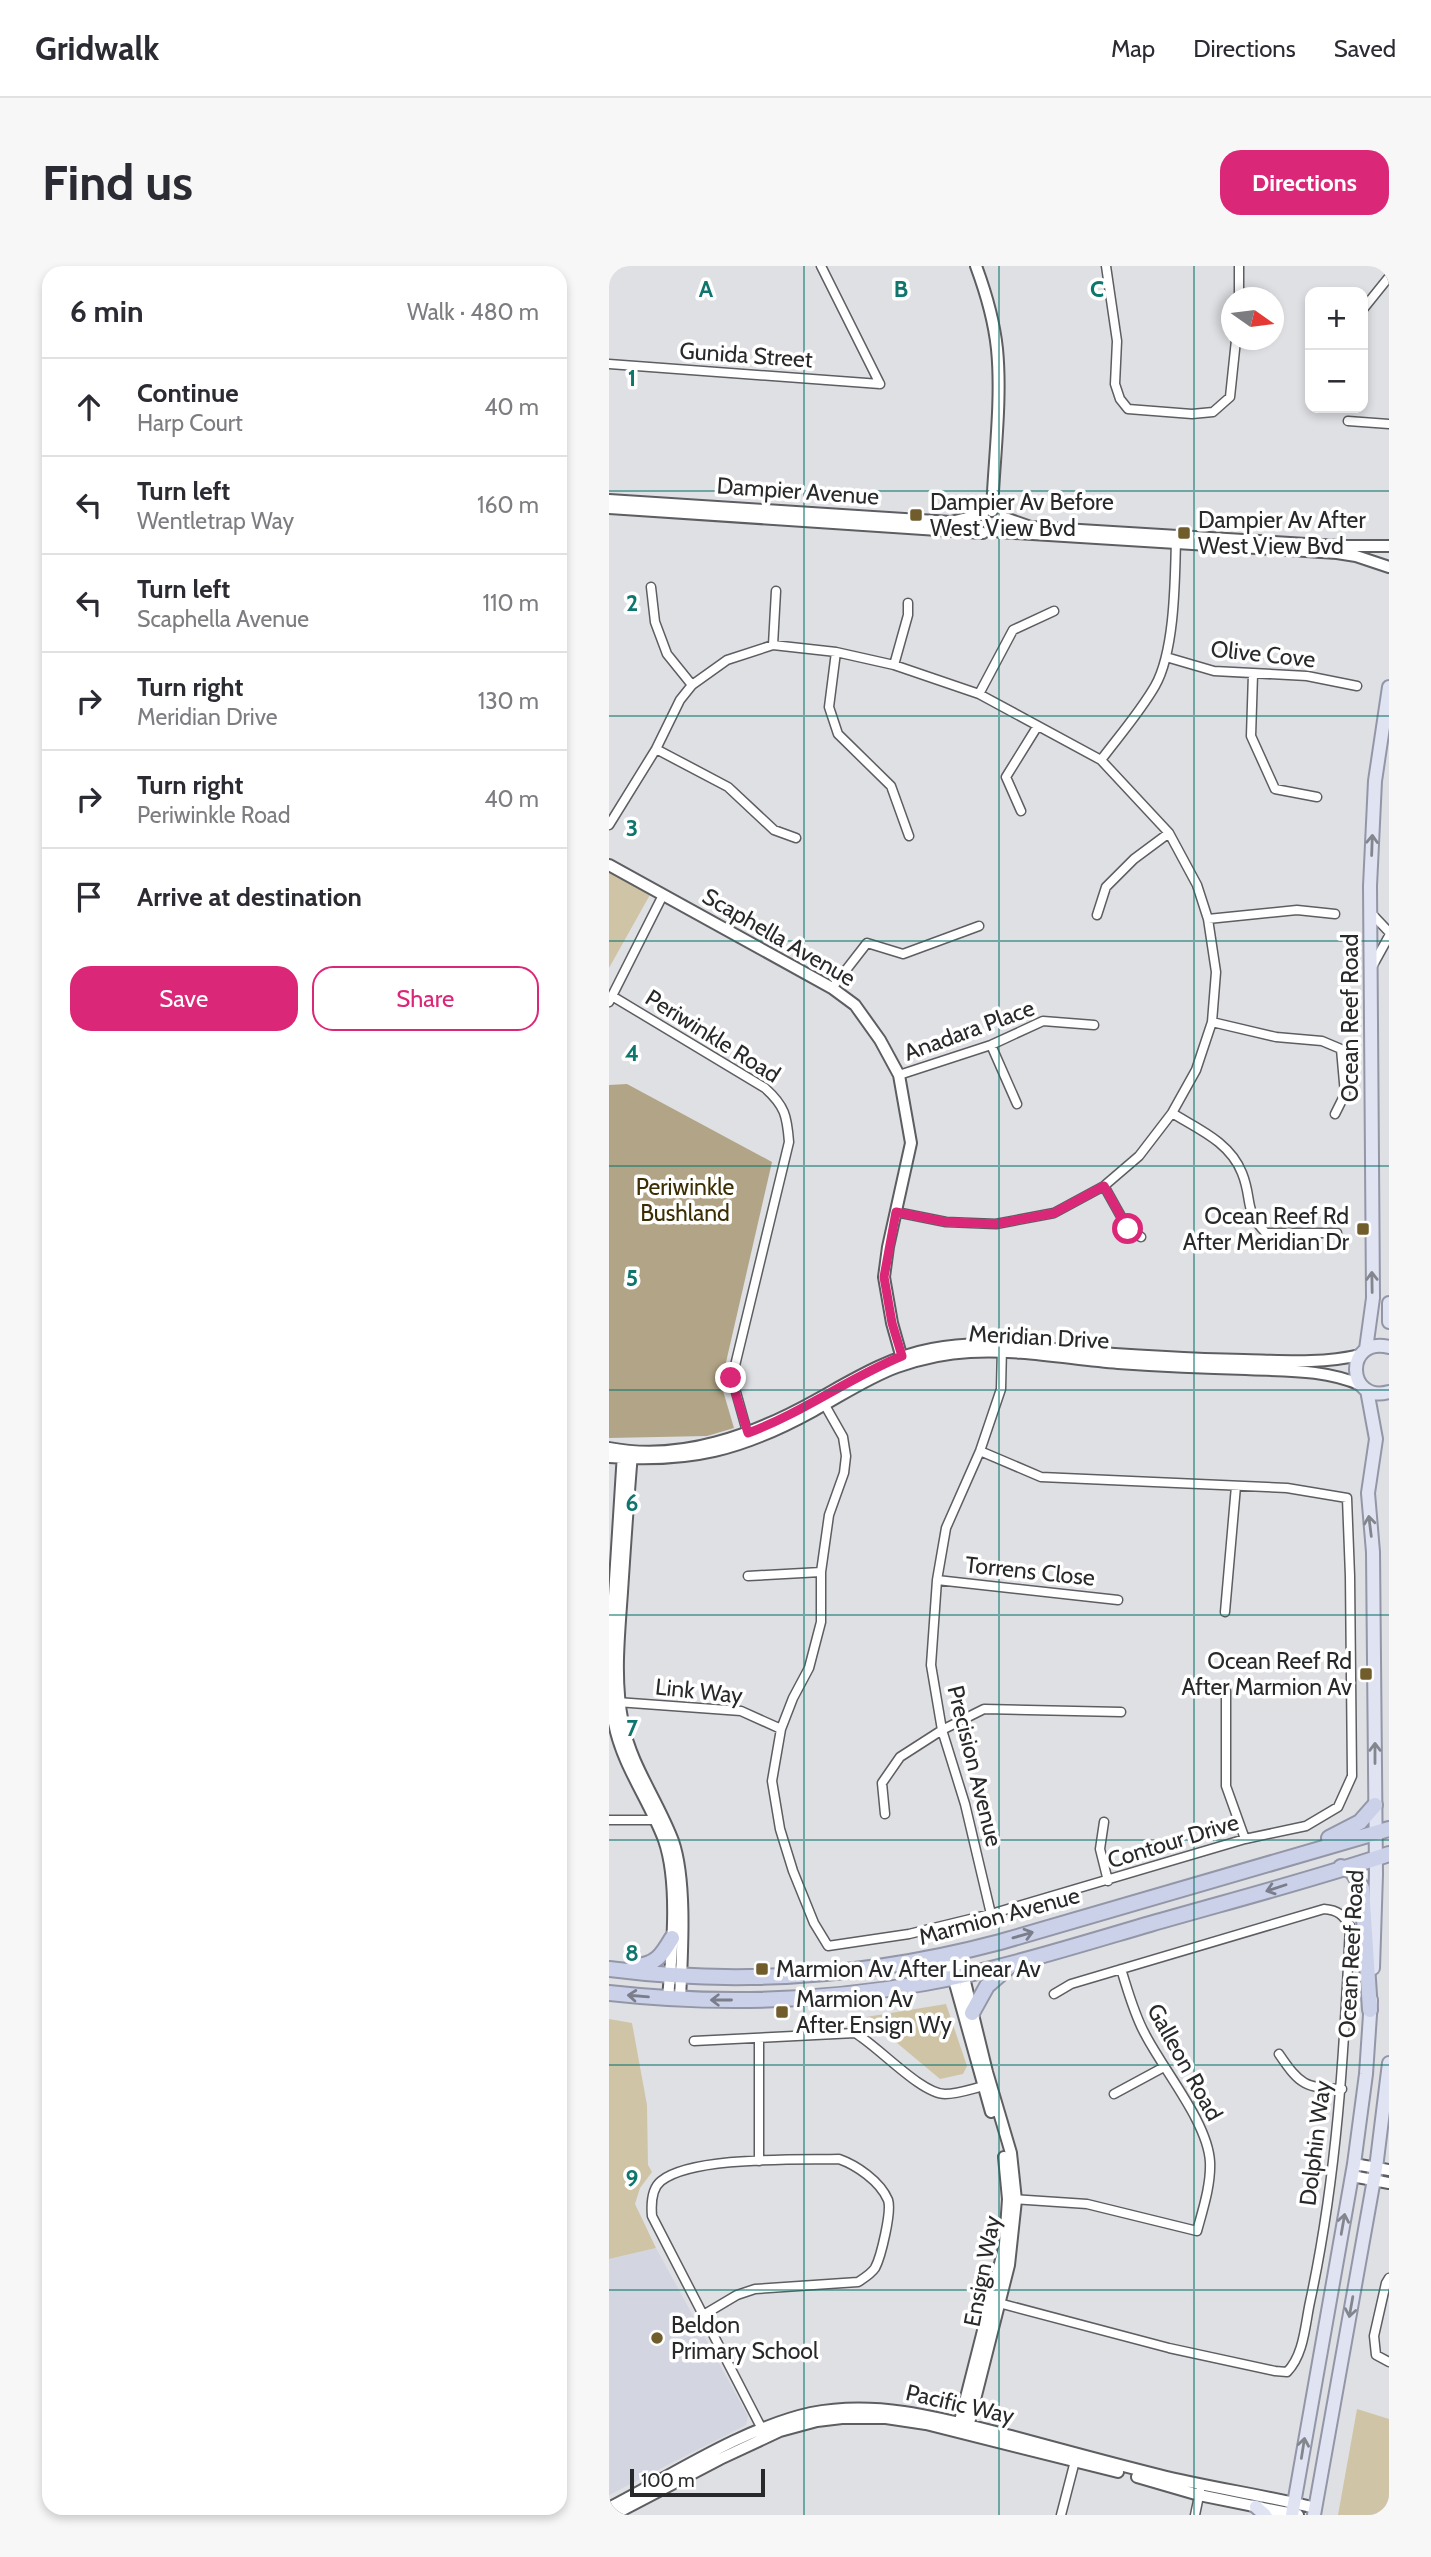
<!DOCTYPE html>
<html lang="en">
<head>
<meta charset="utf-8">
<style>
	:root { --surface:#fff; --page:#f7f7f7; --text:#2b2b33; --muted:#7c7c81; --line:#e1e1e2; --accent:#db2777 }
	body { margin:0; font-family:Cabin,sans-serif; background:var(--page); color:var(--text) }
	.controls { position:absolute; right:21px; top:21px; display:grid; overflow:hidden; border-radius:14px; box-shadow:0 4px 10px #0003 }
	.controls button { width:63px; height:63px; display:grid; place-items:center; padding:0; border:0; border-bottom:2px solid var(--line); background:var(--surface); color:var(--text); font:35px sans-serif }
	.compass { position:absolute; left:612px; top:21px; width:63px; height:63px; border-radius:50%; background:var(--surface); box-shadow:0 4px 10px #0003; rotate:104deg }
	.scale { position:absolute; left:21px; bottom:18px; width:135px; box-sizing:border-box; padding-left:7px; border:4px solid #28292a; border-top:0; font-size:19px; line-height:24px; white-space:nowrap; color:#28292a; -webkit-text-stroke:5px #fff; paint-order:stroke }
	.stop { position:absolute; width:21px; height:21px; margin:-16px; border:5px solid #db2777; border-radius:50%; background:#fff }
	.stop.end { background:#db2777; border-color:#fff; box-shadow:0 2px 7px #0008 }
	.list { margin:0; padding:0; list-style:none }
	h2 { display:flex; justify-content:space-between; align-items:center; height:91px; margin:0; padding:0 28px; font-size:30px }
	h2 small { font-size:23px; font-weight:400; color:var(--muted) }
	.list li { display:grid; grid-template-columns:46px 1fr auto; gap:21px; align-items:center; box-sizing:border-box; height:98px; padding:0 28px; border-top:2px solid var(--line) }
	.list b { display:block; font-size:26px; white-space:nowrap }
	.list p { margin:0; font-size:23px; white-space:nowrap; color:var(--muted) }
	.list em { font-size:23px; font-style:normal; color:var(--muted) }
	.actions { display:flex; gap:14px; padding:21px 28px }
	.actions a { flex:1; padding:16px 0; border:2px solid var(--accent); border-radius:21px; text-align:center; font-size:24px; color:var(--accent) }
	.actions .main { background:var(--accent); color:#fff }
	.icon { flex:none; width:38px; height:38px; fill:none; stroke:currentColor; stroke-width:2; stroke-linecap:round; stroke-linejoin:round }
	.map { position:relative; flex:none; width:780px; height:2249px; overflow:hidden; border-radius:21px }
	header { display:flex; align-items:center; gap:42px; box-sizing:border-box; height:98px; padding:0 35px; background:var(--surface); border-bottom:2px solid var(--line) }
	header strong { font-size:33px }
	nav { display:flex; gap:38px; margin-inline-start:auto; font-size:24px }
	.intro { display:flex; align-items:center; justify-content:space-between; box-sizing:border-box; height:168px; padding:0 42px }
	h1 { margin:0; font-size:49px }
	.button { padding:18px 32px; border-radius:21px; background:var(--accent); color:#fff; font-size:24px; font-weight:700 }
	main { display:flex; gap:42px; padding:0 42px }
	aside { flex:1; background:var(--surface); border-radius:21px; box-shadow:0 4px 10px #0003 }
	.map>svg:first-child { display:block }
	.built { fill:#d3d6e1 }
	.green { fill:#d0c4a7 }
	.forest { fill:#b2a486 }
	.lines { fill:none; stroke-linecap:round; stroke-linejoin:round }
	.street-casing { stroke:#5d5e61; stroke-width:11 }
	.secondary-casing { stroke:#5d5e61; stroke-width:14 }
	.primary-casing { stroke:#9396a7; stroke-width:16 }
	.highway-casing { stroke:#9396a7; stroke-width:18 }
	.street { stroke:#fff; stroke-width:8 }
	.secondary { stroke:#fff; stroke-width:10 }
	.primary { stroke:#e0e3f2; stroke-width:12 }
	.highway { stroke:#ccd1ea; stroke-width:14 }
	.oneway { stroke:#84868e }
	.oneway2 { stroke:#7a7d8a }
	.route { stroke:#db2777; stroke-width:9 }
	.grid { fill:none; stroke:#0f766e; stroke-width:2; stroke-opacity:0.55 }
	.poi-dot { fill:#715d2c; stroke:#fff; stroke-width:2.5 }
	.labels { text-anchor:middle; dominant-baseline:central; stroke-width:7; stroke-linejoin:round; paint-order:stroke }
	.street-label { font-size:23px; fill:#28292a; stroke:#fff }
	.poi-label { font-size:23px; fill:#28292a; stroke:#fff; text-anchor:start }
	.park-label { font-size:23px; fill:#3c2d03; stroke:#fff }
	.grid-label { font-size:23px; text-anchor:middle; font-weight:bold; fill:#0f766e; stroke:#fff; stroke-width:7; stroke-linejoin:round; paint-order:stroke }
</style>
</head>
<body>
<header>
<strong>Gridwalk</strong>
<nav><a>Map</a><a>Directions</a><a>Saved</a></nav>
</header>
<div class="intro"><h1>Find us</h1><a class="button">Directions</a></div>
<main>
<aside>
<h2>6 min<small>Walk · 480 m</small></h2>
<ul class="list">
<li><svg class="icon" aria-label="ahead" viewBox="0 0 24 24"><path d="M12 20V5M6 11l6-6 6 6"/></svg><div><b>Continue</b><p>Harp Court</p></div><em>40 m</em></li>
<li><svg class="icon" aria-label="left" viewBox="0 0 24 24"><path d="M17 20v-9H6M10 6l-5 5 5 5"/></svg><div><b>Turn left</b><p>Wentletrap Way</p></div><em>160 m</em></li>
<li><svg class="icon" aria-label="left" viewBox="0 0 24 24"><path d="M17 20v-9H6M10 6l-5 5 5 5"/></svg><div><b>Turn left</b><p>Scaphella Avenue</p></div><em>110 m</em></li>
<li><svg class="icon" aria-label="right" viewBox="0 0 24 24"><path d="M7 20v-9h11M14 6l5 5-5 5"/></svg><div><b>Turn right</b><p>Meridian Drive</p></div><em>130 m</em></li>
<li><svg class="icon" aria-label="right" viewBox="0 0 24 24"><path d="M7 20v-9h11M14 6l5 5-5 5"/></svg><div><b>Turn right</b><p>Periwinkle Road</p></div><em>40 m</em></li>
<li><svg class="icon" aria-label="arrive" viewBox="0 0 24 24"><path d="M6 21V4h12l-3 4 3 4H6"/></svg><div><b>Arrive at destination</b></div></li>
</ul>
<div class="actions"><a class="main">Save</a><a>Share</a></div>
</aside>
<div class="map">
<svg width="780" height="2249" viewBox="0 0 780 2249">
	<rect width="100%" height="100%" fill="#dfe0e4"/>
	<!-- built -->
	<path class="built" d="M47 1982 139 2150 137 2159 0 2229V1993Z"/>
	<!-- green -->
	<path class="green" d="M0 604 42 627 0 702Z
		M337 1738 358 1800 354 1808 331 1813 257 1751Z
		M0 1753 23 1757 38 1839 39 1899 43 1906 31 1922 26 1938 47 1982 0 1993Z
		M748 2143 780 2153V2249H729Z"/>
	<!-- forest -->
	<path class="forest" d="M18 818 163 896 112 1118 125 1162 98 1170 0 1172V819Z"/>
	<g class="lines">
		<!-- street casing -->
		<g class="street-casing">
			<path id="street" d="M212 0 271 118
				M497 0 508 75 506 118 511 133 519 143 583 148 604 146 621 131 627 74
				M630 32V0
				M755 42 780 11
				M0 98 271 118
				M739 155 780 158
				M42 321 46 356 58 388 83 419
				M164 379 167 325
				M227 386 220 441 229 468 282 520 300 570
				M557 391 605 405 698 410 748 420
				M285 399 299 349V337
				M644 408 642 470 666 523 708 531
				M370 428 404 364 445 345
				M47 483 119 521 165 564 187 572
				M492 494C510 470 531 446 546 420 566 385 566 313 567 272
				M412 545 397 511 428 461
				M0 559 47 483 71 434 83 419 118 394 164 379 227 386 285 399 370 428 492 494 560 567 588 619 599 653 607 706 603 756 587 804 563 847 530 890 495 920 445 947 387 958 337 956 287 946
				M763 648 780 666
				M488 649 497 621 525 593 560 567
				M599 653 688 644 726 648
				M764 699 780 670
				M223 722 258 677 294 688 370 660
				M3 730 156 822C176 840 178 850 180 876L123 1112 139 1169
				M0 736 54 629
				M603 756 667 771 713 775 732 783 736 828 726 848
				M382 779 408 838
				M290 809 382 779 434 755 485 759
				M563 847C589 863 621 876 633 907 644 934 634 944 657 967H728
				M495 920 519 963 532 971
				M213 1134 234 1171 237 1190 235 1207 220 1249 212 1306V1356L200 1402 184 1432 172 1463 163 1515 171 1563 184 1605 205 1657 219 1680 300 1668 382 1648 636 1573 697 1560 729 1541 743 1510 741 1310 738 1232 678 1222 432 1211 371 1185
				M139 1310 212 1306
				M328 1314 509 1334
				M616 1346 627 1220
				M617 1425V1520L636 1573
				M8 1436 132 1445 172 1463
				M276 1548 273 1517 291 1491 333 1464 375 1443 512 1446
				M0 1554H49
				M495 1556 491 1583 499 1615
				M382 1648 356 1538 333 1464 322 1399 328 1314 337 1262 371 1185 392 1123 393 1081
				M85 1775 246 1767C269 1780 312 1828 336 1828 350 1828 365 1822 379 1819
				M670 1788C691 1819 696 1822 733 1823
				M505 1828 555 1801
				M150 1895V1772
				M402 1933 478 1938 588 1965C594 1943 602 1919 601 1896 599 1857 555 1805 536 1768 525 1748 519 1725 512 1703
				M780 2012 777 2017 765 2070 767 2089 780 2096
				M386 2036 560 2082 666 2105 678 2106C695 2089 696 2059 701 2036 728 1911 735 1788 741 1660 734 1649 729 1644 715 1643L462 1718 445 1728
				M96 2048 128 2029 146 2023 249 2016C255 2012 262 2008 266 2002 272 1991 283 1945 279 1934 271 1915 247 1899 230 1893 188 1894 83 1890 52 1915 42 1923 42 1938 43 1950L154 2165
				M452 2249 467 2191
				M586 2249 591 2225"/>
		</g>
		<!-- secondary casing -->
		<g class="secondary-casing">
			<path id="secondary" d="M367 0C377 27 385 54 388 83 393 134 385 194 383 245
				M0 234 342 256 374 248
				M0 242 374 267
				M393 251 422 261 730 280H780
				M391 266 728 287 747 290 780 301
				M0 599 223 722 246 739 271 774 290 809 302 877 279 981 275 1011 283 1057 294 1096
				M0 1182C73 1196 144 1169 207 1134 245 1113 280 1091 323 1083 367 1074 411 1080 455 1084 515 1089 575 1093 635 1094 675 1095 712 1098 751 1089
				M14 1187C11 1229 9 1272 6 1314 3 1361 0 1410 5 1457 13 1499 40 1534 55 1574 70 1617 63 1686 59 1732
				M23 1188C19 1234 16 1280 13 1326 10 1370 5 1414 14 1458 22 1499 49 1535 64 1575 78 1615 73 1689 71 1733
				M0 1191C81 1197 133 1184 204 1145 232 1130 258 1112 288 1101 311 1093 336 1087 361 1086 410 1083 460 1093 509 1097 552 1100 594 1102 637 1103 676 1105 715 1103 752 1119
				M349 1687 378 1806 402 1887 407 1934 400 1999 358 2165
				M338 1689 382 1846
				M745 1898 780 1904
				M743 1910 780 1917
				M349 2163 396 1978 399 1933 395 1891
				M528 2211 590 2229 689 2249
				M0 2242C62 2210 134 2162 202 2147 271 2133 339 2154 406 2171 454 2184 502 2197 550 2209 602 2222 655 2229 706 2242
				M4 2249 111 2193 171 2165 208 2155 233 2152H277L317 2158 509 2206"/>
		</g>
		<!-- primary casing -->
		<g class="primary-casing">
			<path id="primary" d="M780 1037V1056
				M780 1081C735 1070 737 1138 780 1126
				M757 1083 764 1032 761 620 766 515 780 421
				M758 1124 767 1173 759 1227 764 1286 767 1608 764 1702
				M647 2241 656 2249
				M683 2249 745 1898 757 1808 762 1734
				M705 2249 767 1902 780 1797"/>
		</g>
		<!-- highway casing -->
		<g class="highway-casing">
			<path id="highway" d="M720 1572 751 1556 766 1539
				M732 1601 743 1605 753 1622 761 1744
				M26 1700C47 1699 53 1689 63 1672
				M0 1703C132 1720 263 1710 391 1676L780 1563
				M0 1727C106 1739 211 1736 316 1717 390 1704 469 1679 541 1658 621 1635 702 1614 780 1588
				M363 1747 378 1720 403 1698"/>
		</g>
		<!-- street -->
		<use href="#street" class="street"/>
		<!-- secondary -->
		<use href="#secondary" class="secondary"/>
		<!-- primary -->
		<use href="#primary" class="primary"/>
		<!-- highway -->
		<use href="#highway" class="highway"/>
	</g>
	<!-- one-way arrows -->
	<defs><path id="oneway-shaft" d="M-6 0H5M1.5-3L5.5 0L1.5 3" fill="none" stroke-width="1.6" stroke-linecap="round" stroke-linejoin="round" transform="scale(1.75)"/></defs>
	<g class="oneway">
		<use href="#oneway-shaft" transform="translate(763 579) rotate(-88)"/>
		<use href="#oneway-shaft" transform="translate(763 1016) rotate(-91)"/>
		<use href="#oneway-shaft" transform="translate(761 1260) rotate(-97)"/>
		<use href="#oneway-shaft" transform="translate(766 1487) rotate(-90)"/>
		<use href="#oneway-shaft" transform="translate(734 1958) rotate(-80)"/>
		<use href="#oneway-shaft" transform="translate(742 2041) rotate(100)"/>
		<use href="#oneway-shaft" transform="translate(694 2182) rotate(-81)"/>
	</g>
	<g class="oneway2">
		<use href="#oneway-shaft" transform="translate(667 1622) rotate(162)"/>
		<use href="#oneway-shaft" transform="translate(414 1669) rotate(-16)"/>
		<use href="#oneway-shaft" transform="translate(29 1730) rotate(-175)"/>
		<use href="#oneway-shaft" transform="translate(112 1734) rotate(-180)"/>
	</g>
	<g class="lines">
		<!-- route -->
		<path class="route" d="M122 1112 139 1167C193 1147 240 1112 293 1090L283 1057 275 1011 287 946 337 956 387 958 445 947 495 920 519 963"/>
	</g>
	<!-- grid -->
	<path class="grid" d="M195 0V2249M390 0V2249M585 0V2249M0 225H780M0 450H780M0 675H780M0 900H780M0 1124H780M0 1349H780M0 1574H780M0 1799H780M0 2024H780"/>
	<!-- markers -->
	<g class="poi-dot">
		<rect x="300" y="242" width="14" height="14" rx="3.5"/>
		<rect x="568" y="260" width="14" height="14" rx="3.5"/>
		<rect x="747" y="956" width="14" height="14" rx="3.5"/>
		<rect x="750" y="1401" width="14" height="14" rx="3.5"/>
		<rect x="146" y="1696" width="14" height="14" rx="3.5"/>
		<rect x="166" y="1739" width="14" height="14" rx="3.5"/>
		<circle cx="48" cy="2072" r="7"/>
	</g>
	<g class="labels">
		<!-- street labels -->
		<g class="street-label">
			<text transform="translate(137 89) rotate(4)">Gunida Street</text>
			<text transform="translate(189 225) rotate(4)">Dampier Avenue</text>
			<text transform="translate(654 388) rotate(6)">Olive Cove</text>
			<text transform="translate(170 671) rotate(30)">Scaphella Avenue</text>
			<text transform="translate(741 752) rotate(-90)">Ocean Reef Road</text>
			<text transform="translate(360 764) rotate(-20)">Anadara Place</text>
			<text transform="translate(104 770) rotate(32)">Periwinkle Road</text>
			<text transform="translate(430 1071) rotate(3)">Meridian Drive</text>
			<text transform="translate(421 1305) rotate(6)">Torrens Close</text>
			<text transform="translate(90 1425) rotate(6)">Link Way</text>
			<text transform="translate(366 1500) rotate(76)">Precision Avenue</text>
			<text transform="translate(564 1575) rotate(-17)">Contour Drive</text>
			<text transform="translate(390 1650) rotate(-15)">Marmion Avenue</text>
			<text transform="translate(742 1688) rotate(-87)">Ocean Reef Road</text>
			<text transform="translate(576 1796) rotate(61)">Galleon Road</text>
			<text transform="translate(706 1877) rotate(-83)">Dolphin Way</text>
			<text transform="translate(373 2005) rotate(-79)">Ensign Way</text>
			<text transform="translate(351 2138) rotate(13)">Pacific Way</text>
		</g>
		<!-- poi labels -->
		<g class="poi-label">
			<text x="321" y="236">Dampier Av Before<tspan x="321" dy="26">West View Bvd</tspan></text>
			<text x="589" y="254">Dampier Av After<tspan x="589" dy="26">West View Bvd</tspan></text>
			<text x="740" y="950" text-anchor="end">Ocean Reef Rd<tspan x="740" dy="26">After Meridian Dr</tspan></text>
			<text x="743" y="1395" text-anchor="end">Ocean Reef Rd<tspan x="743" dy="26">After Marmion Av</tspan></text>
			<text x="167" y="1703">Marmion Av After Linear Av</text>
			<text x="187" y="1733">Marmion Av<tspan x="187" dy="26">After Ensign Wy</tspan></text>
			<text x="62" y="2059">Beldon<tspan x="62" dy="26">Primary School</tspan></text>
		</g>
		<!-- park labels -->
		<g class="park-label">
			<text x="76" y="921">Periwinkle<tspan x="76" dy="26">Bushland</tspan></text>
		</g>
	</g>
	<g class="grid-label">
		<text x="97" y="31">A</text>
		<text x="292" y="31">B</text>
		<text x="488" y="31">C</text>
		<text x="23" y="120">1</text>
		<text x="23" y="345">2</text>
		<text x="23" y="570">3</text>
		<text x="23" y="795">4</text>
		<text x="23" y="1020">5</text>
		<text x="23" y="1245">6</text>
		<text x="23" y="1470">7</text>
		<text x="23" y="1695">8</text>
		<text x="23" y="1920">9</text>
	</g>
</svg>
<div class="controls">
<button>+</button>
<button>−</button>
</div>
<svg class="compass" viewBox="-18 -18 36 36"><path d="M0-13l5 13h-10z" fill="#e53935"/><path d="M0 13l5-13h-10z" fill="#7c7c81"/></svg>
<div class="scale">100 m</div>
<div class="stop" style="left:519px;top:963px"></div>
<div class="stop end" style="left:122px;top:1112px"></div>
</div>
</main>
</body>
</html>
